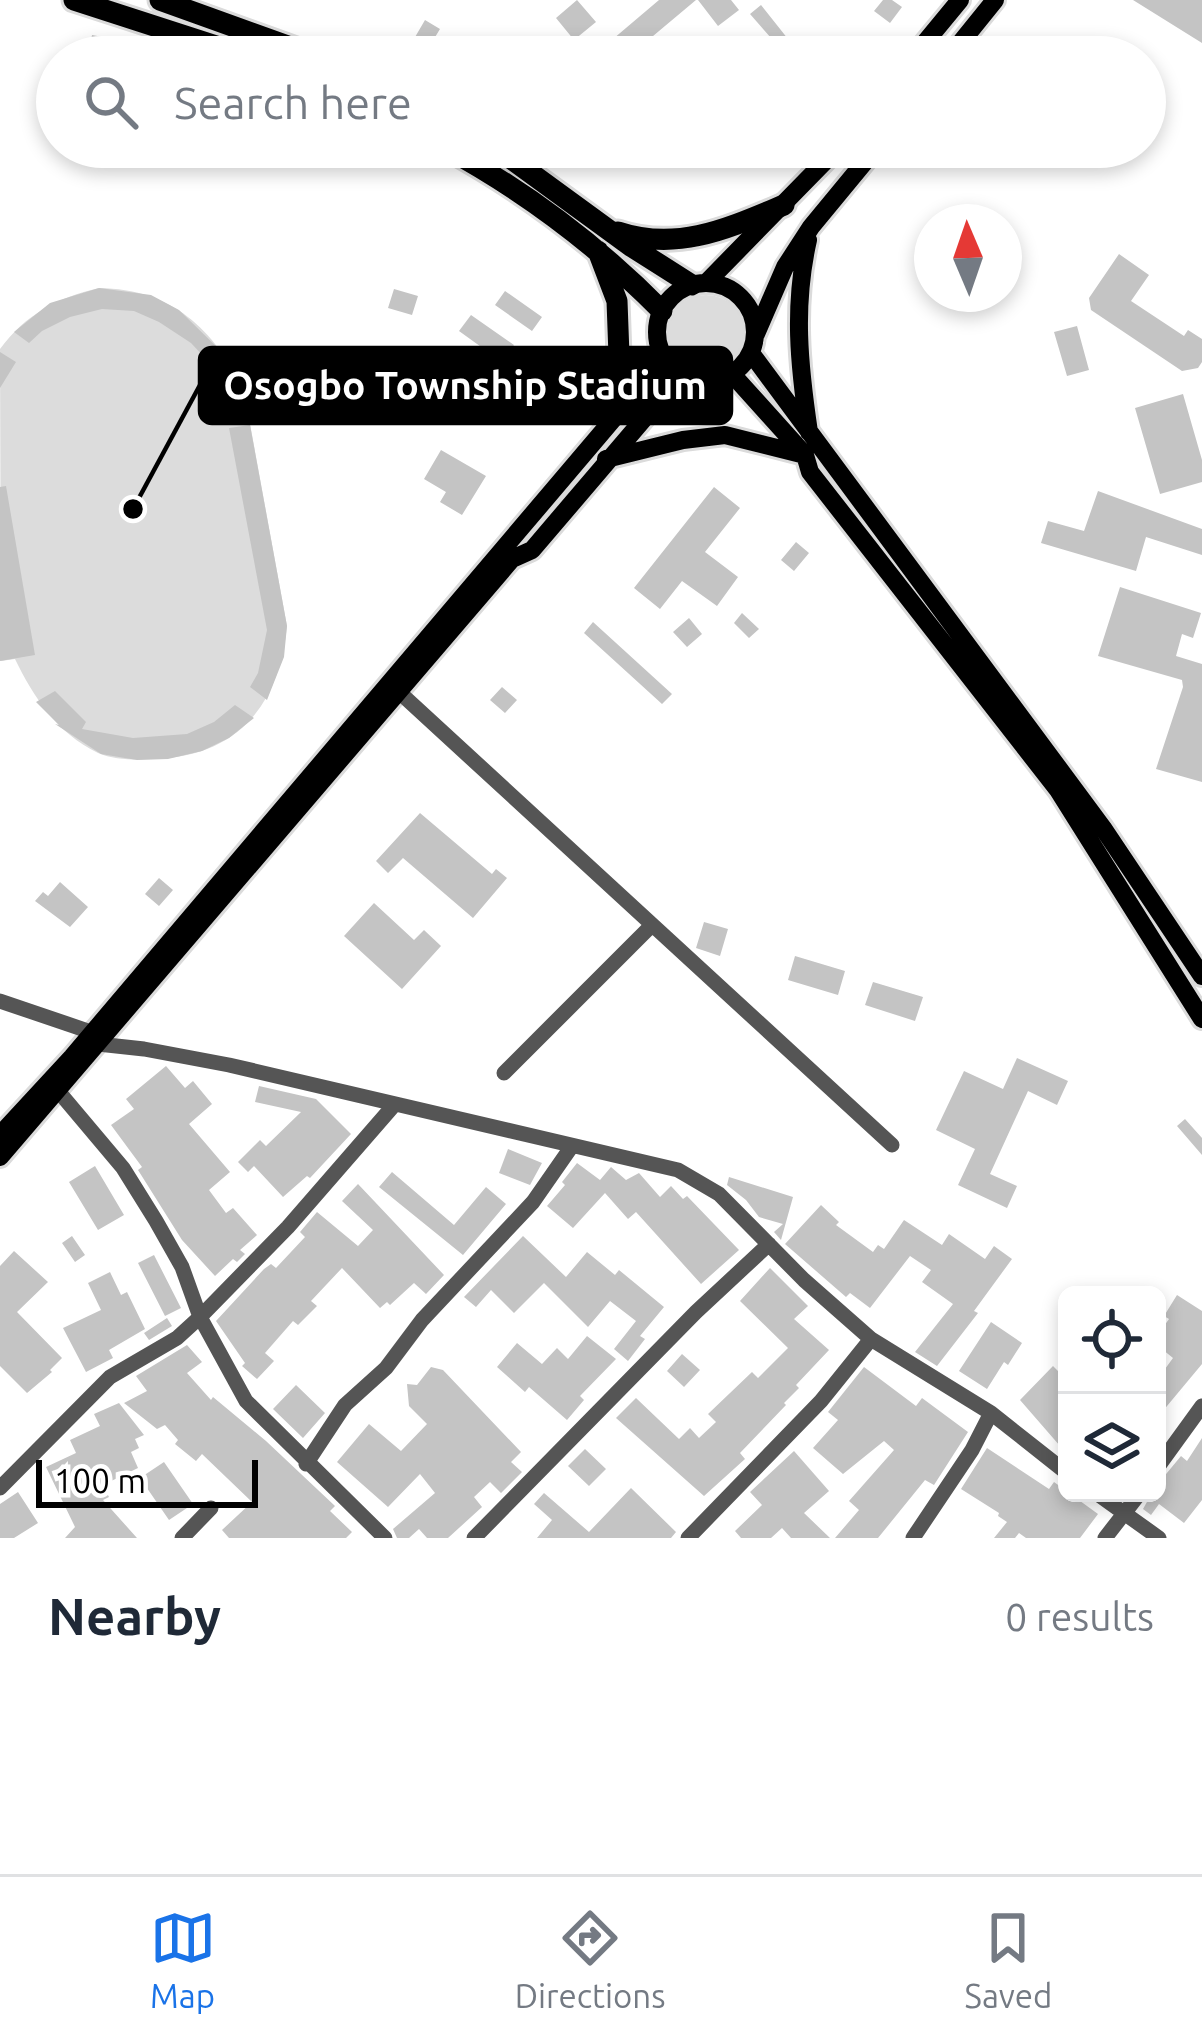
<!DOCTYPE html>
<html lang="en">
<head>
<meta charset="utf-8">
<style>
	:root { --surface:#fff; --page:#f2f2f3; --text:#1f2937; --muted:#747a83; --line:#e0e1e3; --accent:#1a73e8 }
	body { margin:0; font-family:Ubuntu,sans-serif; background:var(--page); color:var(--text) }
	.controls { position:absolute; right:36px; bottom:36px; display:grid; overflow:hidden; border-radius:18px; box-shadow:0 6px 18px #0003 }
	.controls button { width:108px; height:108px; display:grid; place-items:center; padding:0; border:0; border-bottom:3px solid var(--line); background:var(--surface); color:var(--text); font:60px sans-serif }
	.compass { position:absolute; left:914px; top:204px; width:108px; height:108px; border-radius:50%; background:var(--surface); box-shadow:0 6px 18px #0003; rotate:358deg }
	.scale { position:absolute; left:36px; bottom:30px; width:222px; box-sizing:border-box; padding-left:12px; border:6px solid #000; border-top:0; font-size:33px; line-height:42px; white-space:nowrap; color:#000; -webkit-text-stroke:9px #fff; paint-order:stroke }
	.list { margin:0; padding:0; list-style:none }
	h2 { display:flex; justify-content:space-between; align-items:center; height:156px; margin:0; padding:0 48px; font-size:51px }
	h2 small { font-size:39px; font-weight:400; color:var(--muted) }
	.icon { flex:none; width:66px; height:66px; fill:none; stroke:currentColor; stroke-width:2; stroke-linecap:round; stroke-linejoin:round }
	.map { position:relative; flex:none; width:1202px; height:1538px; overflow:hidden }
	.search { position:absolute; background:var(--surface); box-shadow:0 6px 18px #0003; left:36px; right:36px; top:36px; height:132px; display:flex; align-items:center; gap:30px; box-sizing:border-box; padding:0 42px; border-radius:66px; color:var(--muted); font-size:45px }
	.sheet { height:336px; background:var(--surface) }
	nav { display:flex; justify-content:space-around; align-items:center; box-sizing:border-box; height:168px; border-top:3px solid var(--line); background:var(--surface); font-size:33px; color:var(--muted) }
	nav a { display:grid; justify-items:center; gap:6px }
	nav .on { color:var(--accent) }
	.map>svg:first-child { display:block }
	.green { fill:#dcdcdc }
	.building { fill:#c4c4c4 }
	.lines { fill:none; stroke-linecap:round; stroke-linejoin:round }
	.major-casing { stroke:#dbdbdb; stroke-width:24 }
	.highway-casing { stroke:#dbdbdb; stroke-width:27 }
	.minor { stroke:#555; stroke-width:15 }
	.major { stroke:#000; stroke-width:18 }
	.highway { stroke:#000; stroke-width:21 }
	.leader { fill:none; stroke:#000; stroke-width:4.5 }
	.callout-dot { fill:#000; stroke:#fff; stroke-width:4.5 }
	.callout { fill:#000; stroke:#000; stroke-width:4.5 }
	.callout-label { font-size:39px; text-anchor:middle; font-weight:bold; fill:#fff }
</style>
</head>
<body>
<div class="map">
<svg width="1202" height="1538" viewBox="0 0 1202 1538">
	<rect width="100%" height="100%" fill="#fff"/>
	<!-- green -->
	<path class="green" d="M99 288C172 289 214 329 244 391L287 626C279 706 237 757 153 759 136 760 114 760 98 753 57 733 34 698 15 659L1 661 0 349C26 314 57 298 99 288Z
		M666 335a40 40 0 1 1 80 0a40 40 0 1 1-80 0Z"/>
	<!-- building -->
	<path class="building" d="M577 0 596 22 574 40 556 18Z
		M659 0H696L628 57 613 39Z
		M698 0H731L739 10 718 26Z
		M883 0H892L902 7 890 23 874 11Z
		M1133 0H1202V43Z
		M761 5 788 39 778 46 750 14Z
		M425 20 440 29 426 52 411 44Z
		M92 35 108 38 104 57H88Z
		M696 37 716 57H674Z
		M1119 254 1149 275 1131 301 1184 336 1188 330 1202 339V362L1198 368 1182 371 1091 310 1089 298Z
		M99 288 151 295 179 310 227 357 246 401 225 405 222 389 205 358 191 343 159 322 134 311 102 309 70 317 42 331 29 343 14 332 50 303Z
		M394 289 418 296 412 315 388 308Z
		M505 291 542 317 532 331 495 305Z
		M471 315 514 345 502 362 459 331Z
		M1077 326 1089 370 1067 376 1054 332Z
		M0 352 16 362 0 388Z
		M1183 394 1202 460V482L1160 494 1135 408Z
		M250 425 287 626 284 657 267 700 250 687 258 673 267 630 229 428Z
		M441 450 486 476 462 515 440 502 446 492 424 479Z
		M6 486 35 655 0 661V487Z
		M714 487 740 508 705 552 738 577 717 606 682 581 660 609 634 588Z
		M1098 491 1202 529V555L1146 537 1136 571 1041 543 1048 521 1084 531Z
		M796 542 809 553 794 571 781 560Z
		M1120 587 1201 613 1193 638 1182 634 1176 656 1202 664V782L1156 769 1183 687 1182 680 1098 656Z
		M742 613 759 629 749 638 734 623Z
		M689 618 702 634 687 647 673 632Z
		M593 622 672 694 662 704 584 633Z
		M502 687 517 700 505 713 490 700Z
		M55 691 86 722 82 729 133 738 187 734 214 722 235 705 254 718 229 738 202 751 168 759 137 760 101 754 55 724 59 725 36 702Z
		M420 813 492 874 496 869 507 878 473 918 403 858 388 873 376 861Z
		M159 878 173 890 159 906 145 894Z
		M60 882 88 907 70 927 35 901 43 892 48 896Z
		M374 903 414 940 424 930 441 946 402 989 344 936Z
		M704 922 728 929 720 956 696 948Z
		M795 956 845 971 838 995 788 980Z
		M873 982 923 997 915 1021 865 1005Z
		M1017 1058 1068 1081 1057 1105 1028 1091 990 1174 1017 1186 1007 1208 958 1185 975 1149 936 1130 964 1071 1003 1089Z
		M166 1066 185 1088 193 1081 212 1104 189 1124 230 1172 209 1190 226 1213 233 1208 257 1235 240 1250 245 1254 237 1262 233 1259 215 1276 182 1240 138 1170 142 1167 111 1125 134 1109 126 1099Z
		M259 1086 316 1099 351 1134 310 1178 307 1176 283 1197 254 1166 248 1172 238 1162 260 1140 266 1146 301 1112 255 1102Z
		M1185 1119 1202 1138V1155L1177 1126Z
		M508 1149 542 1163 530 1185 499 1173Z
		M577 1163 600 1180 611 1167 626 1180 639 1173 660 1197 671 1186 683 1199 687 1196 739 1250 701 1284 636 1212 628 1219 605 1193 573 1228 547 1206 565 1185 562 1182Z
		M95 1166 124 1215 98 1230 69 1182Z
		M392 1172 454 1225 486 1187 506 1204 463 1255 379 1187Z
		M729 1177 793 1197 781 1240 774 1232 783 1224 759 1217 746 1200 727 1185Z
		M358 1184 444 1275 426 1294 414 1283 390 1305 387 1302 380 1308 342 1268 311 1301 317 1306 298 1325 293 1321 265 1353 274 1361 257 1379 242 1366 245 1363 216 1321 264 1269 271 1264 276 1268 305 1237 300 1232 317 1212 358 1246 373 1230 342 1201Z
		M821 1205 839 1222 836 1225 873 1252 878 1245 884 1249 904 1220 942 1245 949 1234 985 1259 994 1246 1012 1259 974 1311 978 1313 937 1366 915 1352 953 1304 922 1282 931 1270 910 1256 870 1308 850 1293 846 1297 785 1244Z
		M72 1236 85 1255 75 1262 62 1243Z
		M523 1236 566 1277 587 1252 615 1275 619 1270 664 1307 640 1336 645 1339 628 1361 614 1349 636 1321 610 1301 588 1327 544 1283 514 1313 491 1290 476 1307 464 1297Z
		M14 1251 48 1282 17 1312 62 1358 50 1370 52 1372 27 1393 0 1366V1266Z
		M154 1255 181 1308 165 1316 138 1263Z
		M770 1268 808 1306 794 1319 829 1350 796 1385 799 1388 784 1403 786 1405 740 1453 745 1459 704 1496 616 1418 636 1398 679 1439 690 1428 699 1438 716 1422 708 1414 752 1372 758 1378 788 1348 740 1301Z
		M110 1272 121 1295 127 1292 145 1329 109 1350 113 1358 86 1372 63 1328 101 1310 88 1283Z
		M1177 1295 1202 1311V1364L1157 1418V1380L1173 1358 1157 1345V1336L1169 1319 1164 1316Z
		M167 1318 172 1326 149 1340 144 1333Z
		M991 1322 1022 1343 1008 1365 1004 1362 987 1389 959 1371Z
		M587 1336 616 1359 580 1396 584 1400 567 1420 529 1387 525 1392 497 1367 517 1343 542 1364 557 1348 568 1359Z
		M187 1345 202 1362 187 1373 211 1400 213 1397 266 1441 335 1506 330 1511 352 1532 346 1538H229L222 1530 252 1502 202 1454 196 1461 175 1444 178 1440 165 1425 157 1429 124 1403 147 1391 136 1376Z
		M682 1354 700 1370 684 1387 667 1371Z
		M1053 1366 1067 1380V1438L1060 1446 1020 1400Z
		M431 1367 443 1370 521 1452 511 1462 522 1472 501 1493 490 1482 474 1497 482 1507 448 1538H427L419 1529 409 1538H397L393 1529 435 1493 420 1474 388 1507 337 1462 369 1424 401 1451 427 1424 409 1406 407 1384 417 1385Z
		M864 1367 916 1406 922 1398 968 1432 934 1485 925 1480 878 1538H835L859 1510 849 1501 894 1450 884 1441 843 1474 813 1448 838 1420 828 1412Z
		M296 1385 325 1413 303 1438 273 1409Z
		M119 1403 144 1435 135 1439 139 1448 131 1452 138 1468 103 1485 109 1497 103 1500 137 1538H65L75 1527 46 1467 76 1453 70 1440 100 1426 94 1414Z
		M1202 1438V1500L1184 1523 1159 1504 1151 1515 1143 1509 1152 1493H1157V1485L1181 1456 1187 1461Z
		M987 1448 1049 1489 1054 1482 1098 1514 1080 1538H1026L1019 1533 1015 1538H994L1007 1522 998 1516 999 1513 961 1489Z
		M585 1449 606 1469 589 1486 568 1466Z
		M794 1451 829 1491 804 1513 830 1538H791L782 1528 771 1538H741L735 1531 762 1505 750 1492Z
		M164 1462 193 1504 169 1520 140 1478Z
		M631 1488 676 1532 671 1538H537L552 1520 534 1504 544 1493 589 1532Z
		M18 1492 38 1523 14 1538H0V1504Z"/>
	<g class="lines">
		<!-- major casing -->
		<g class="major-casing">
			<path id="major" d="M913 57 960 0
				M949 57 995 0
				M808 240C793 306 799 365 809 432
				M706 283 839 147
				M657 332a49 49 0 1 1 98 0a49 49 0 1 1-98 0Z
				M756 334 785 267 811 227 877 147
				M751 353 1103 828 1202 976
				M732 374 805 455 810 472 1058 790 1202 1019
				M606 459 683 440 725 435 801 454
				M0 1135 72 1057 621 410 663 355
				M0 1157 512 559 532 550 654 407 694 380"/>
		</g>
		<!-- highway casing -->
		<g class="highway-casing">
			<path id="highway" d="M74 0 250 57
				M160 0 318 57
				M444 147C525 191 597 245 662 311
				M495 147 632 247 692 285
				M618 232C678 252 729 228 784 205
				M598 251 617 301 621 410"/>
		</g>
		<!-- minor -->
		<path class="minor" d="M398 691 892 1145
			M0 1001 91 1032
			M98 1044 144 1049 229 1065 678 1170 719 1194 804 1280 871 1339 991 1413 1067 1473
			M504 1073 651 926
			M59 1092 123 1168 156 1221 182 1267 200 1317 246 1401 385 1538
			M306 1464 345 1405 386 1368 422 1320 533 1202 572 1146
			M1157 1468 1202 1406
			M0 1488 110 1377 177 1338 200 1317 288 1227 395 1104
			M1096 1493 1159 1538
			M182 1538 211 1508
			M474 1538 696 1312 769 1244
			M688 1538 821 1401 871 1339
			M913 1538 972 1450 991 1413
			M1105 1538 1140 1493"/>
		<!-- major -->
		<use href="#major" class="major"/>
		<!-- highway -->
		<use href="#highway" class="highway"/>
	</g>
	<!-- callouts -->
	<path class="leader" d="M133 509L200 385"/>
	<circle class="callout-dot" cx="133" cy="509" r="12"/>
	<rect class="callout" x="200" y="348" width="531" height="75" rx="12"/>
	<g class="callout-label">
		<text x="465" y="399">Osogbo Township Stadium</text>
	</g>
</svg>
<div class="controls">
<button><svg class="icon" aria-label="locate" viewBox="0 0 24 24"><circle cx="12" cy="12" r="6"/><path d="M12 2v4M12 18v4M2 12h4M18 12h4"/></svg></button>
<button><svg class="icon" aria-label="layers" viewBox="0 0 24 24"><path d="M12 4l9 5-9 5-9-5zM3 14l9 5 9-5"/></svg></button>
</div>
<svg class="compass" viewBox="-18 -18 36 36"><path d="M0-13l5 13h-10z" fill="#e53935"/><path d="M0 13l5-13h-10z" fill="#747a83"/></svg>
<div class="scale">100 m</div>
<div class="search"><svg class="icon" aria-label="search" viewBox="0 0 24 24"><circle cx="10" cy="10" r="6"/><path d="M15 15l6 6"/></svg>Search here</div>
</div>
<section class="sheet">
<h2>Nearby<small>0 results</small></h2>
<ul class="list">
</ul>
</section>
<nav>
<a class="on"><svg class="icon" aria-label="map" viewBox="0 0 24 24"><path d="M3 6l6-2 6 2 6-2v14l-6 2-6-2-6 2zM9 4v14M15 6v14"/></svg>Map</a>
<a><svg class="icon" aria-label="directions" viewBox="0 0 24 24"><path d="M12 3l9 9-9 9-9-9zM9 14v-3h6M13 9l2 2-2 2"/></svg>Directions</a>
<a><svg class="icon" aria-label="saved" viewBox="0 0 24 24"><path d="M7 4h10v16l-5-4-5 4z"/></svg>Saved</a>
</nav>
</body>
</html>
